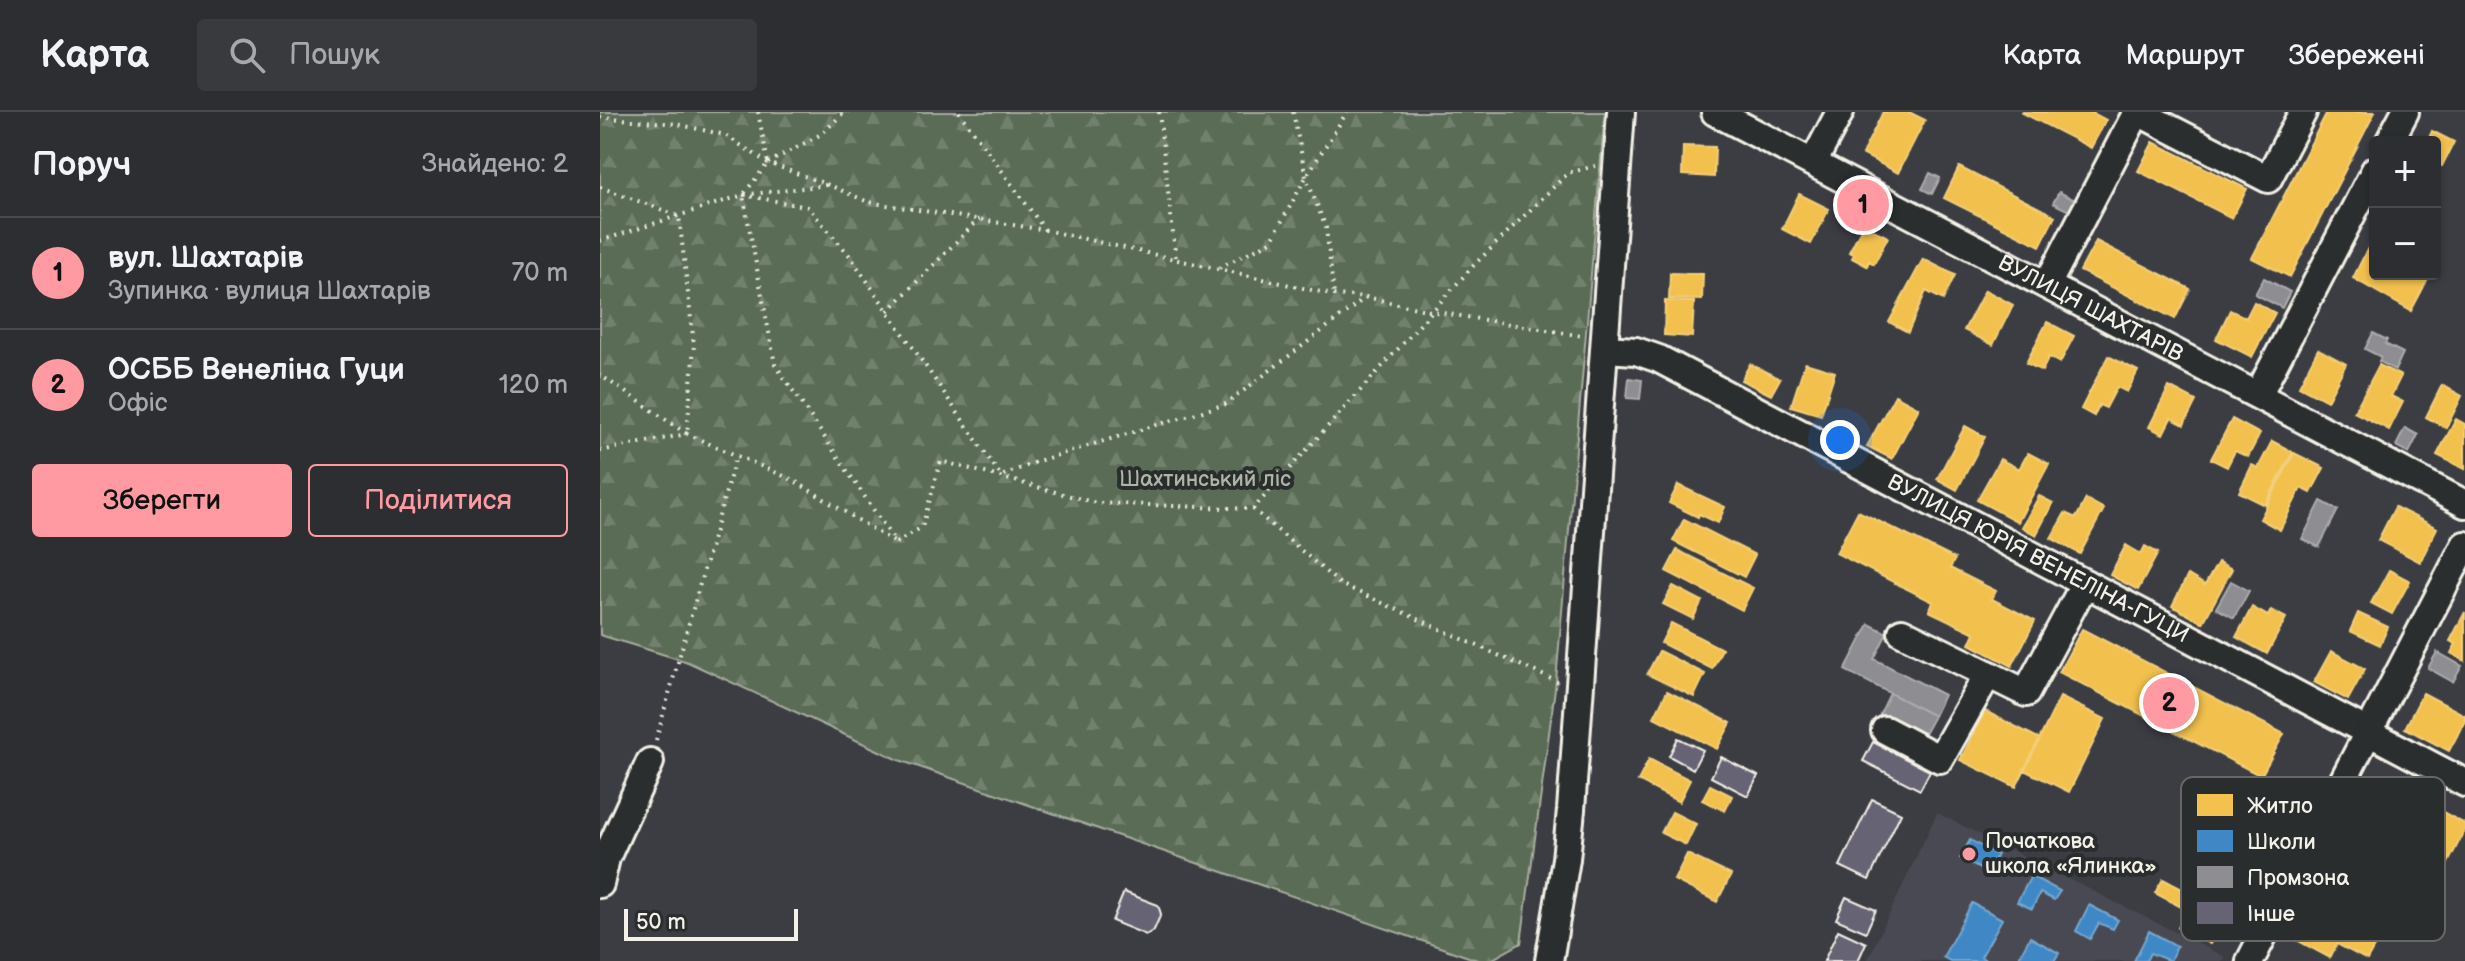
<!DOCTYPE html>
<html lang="uk">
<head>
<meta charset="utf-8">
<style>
	:root { --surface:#2d2e32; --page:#393a3e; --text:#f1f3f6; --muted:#a7a8ac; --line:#484a4d; --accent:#ff9aa2 }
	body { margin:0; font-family:"Balsamiq Sans",sans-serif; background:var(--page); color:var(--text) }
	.controls { position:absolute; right:24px; top:24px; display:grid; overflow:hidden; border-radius:8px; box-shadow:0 2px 6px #0004 }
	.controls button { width:72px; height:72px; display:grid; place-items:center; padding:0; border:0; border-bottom:2px solid var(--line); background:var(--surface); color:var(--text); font:40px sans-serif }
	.scale { position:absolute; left:24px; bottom:20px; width:174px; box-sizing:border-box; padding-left:8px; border:4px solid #f4f1e8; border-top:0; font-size:22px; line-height:28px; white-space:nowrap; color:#f4f1e8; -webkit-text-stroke:6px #2a2d2e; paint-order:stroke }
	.you { position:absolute; left:1240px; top:328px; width:28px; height:28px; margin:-20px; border:6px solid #fff; border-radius:50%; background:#1a73e8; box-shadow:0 0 0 12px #1a73e833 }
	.badge { display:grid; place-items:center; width:52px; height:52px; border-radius:50%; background:var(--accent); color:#111; font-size:26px; font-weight:700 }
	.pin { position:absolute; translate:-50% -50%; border:4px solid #fff; box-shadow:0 2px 8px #0006 }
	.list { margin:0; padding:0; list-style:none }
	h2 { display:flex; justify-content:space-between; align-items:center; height:104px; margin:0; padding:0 32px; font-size:34px }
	h2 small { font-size:26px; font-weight:400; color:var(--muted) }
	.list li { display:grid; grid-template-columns:52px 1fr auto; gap:24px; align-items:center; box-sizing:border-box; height:112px; padding:0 32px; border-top:2px solid var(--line) }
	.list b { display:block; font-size:30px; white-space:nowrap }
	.list p { margin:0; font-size:26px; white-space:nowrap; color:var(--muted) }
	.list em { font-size:26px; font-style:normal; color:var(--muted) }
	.actions { display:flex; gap:16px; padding:24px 32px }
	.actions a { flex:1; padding:18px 0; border:2px solid var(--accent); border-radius:8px; text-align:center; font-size:28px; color:var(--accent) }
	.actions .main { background:var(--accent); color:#111 }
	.icon { flex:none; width:44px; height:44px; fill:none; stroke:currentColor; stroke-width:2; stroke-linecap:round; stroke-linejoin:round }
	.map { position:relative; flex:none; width:1865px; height:849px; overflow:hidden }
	header { display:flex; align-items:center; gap:48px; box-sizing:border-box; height:112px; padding:0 40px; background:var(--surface); border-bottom:2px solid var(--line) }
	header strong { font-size:38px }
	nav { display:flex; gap:44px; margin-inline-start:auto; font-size:28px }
	.search { width:560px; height:72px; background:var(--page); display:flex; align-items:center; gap:20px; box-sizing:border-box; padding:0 28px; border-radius:8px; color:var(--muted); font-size:30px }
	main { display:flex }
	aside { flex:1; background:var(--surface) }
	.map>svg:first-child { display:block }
	.built { fill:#494852 }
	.forest { fill:url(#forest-firs); stroke:#a7ae9f; stroke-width:2 }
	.homes { fill:#f2c14e; stroke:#f3cf7c; stroke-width:2 }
	.schools { fill:#3f88c5; stroke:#75a8d0; stroke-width:2 }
	.industry { fill:#8d8d92; stroke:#acabac; stroke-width:2 }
	.building { fill:#666375; stroke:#f4f1e8; stroke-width:2 }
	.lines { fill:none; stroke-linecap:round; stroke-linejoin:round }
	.minor-casing { stroke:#f4f1e8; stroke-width:32 }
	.path { stroke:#f4f1e8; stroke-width:4; stroke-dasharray:2 6; stroke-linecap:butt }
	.minor { stroke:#2a2d2e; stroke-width:26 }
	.poi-dot { fill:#ff9aa2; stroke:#2a2d2e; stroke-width:3 }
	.labels { text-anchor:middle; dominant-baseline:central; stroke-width:8; stroke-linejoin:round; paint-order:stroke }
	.street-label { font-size:22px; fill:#f4f1e8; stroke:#2a2d2e }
	.park-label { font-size:22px; fill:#afb5a6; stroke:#2a2d2e }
	.poi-label { font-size:22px; fill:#f4f1e8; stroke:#2a2d2e; text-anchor:start }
	.key { fill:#2a2d2e; stroke:#676866; stroke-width:2 }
	.key-label { font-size:22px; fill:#f4f1e8 }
</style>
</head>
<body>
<header>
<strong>Карта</strong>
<div class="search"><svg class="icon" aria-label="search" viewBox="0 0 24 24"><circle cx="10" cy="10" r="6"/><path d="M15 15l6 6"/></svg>Пошук</div>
<nav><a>Карта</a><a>Маршрут</a><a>Збережені</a></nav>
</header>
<main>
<aside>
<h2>Поруч<small>Знайдено: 2</small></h2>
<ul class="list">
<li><span class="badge">1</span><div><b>вул. Шахтарів</b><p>Зупинка · вулиця Шахтарів</p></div><em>70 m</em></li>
<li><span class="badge">2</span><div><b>ОСББ Венеліна Гуци</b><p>Офіс</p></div><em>120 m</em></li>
</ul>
<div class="actions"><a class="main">Зберегти</a><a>Поділитися</a></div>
</aside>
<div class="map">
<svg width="1865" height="849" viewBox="0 0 1865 849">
	<defs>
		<pattern id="forest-firs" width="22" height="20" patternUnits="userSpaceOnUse" patternTransform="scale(2)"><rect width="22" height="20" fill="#5a6c56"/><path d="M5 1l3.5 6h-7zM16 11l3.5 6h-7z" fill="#72816e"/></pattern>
	</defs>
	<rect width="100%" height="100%" fill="#3c3d43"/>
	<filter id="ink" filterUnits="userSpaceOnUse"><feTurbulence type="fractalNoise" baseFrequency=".0125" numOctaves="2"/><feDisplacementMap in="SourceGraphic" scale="16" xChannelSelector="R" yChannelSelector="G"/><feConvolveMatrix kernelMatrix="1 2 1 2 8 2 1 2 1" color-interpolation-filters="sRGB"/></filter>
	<g filter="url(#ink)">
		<!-- built -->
		<path class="built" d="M1337 701 1625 845 1623 849H1267Z"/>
		<!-- forest -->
		<path class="forest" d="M0 0H1005L956 569 921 831 889 849H880L299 648 88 550 0 523Z"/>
		<!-- homes -->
		<path class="homes" d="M1283 0H1309L1325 8 1298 61 1262 42Z
			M1421 0H1491L1506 8 1491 36Z
			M1727 0H1775L1690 165 1652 146Z
			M1832 19 1854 30 1842 54 1835 51V30H1827Z
			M1553 30 1647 77 1632 106 1538 59Z
			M1083 34 1115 35 1114 65 1082 63Z
			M1359 55 1455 104 1440 134 1344 86Z
			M1199 82 1229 97 1211 132 1182 117Z
			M1263 113 1288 125 1274 152 1269 149 1267 154 1252 146 1254 142 1249 140Z
			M1496 129 1590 177 1575 207 1480 159Z
			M1770 132 1775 135V162H1823L1829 165 1811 199 1753 166Z
			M1323 147 1355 163 1343 188 1326 179 1308 220 1289 210Z
			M1070 161 1103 162 1102 188 1069 187Z
			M1385 178 1413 193 1393 233 1364 218Z
			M1065 189 1094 190 1092 225 1064 223Z
			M1654 190 1675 201 1652 245 1616 227 1630 198 1646 206Z
			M1447 210 1474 224 1460 251 1449 245 1442 259 1426 251Z
			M1718 237 1746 252 1727 289 1699 274Z
			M1508 244 1538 259 1527 280 1517 275 1506 296 1499 293 1494 304 1481 297Z
			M1205 251 1235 260 1221 303 1191 294Z
			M1150 252 1180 267 1171 283 1141 268Z
			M1779 253 1801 264 1791 284 1803 290 1789 318 1754 300Z
			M1842 273 1862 284 1846 316 1826 305Z
			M1569 275 1596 289 1584 313 1571 306 1563 322 1549 315Z
			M1295 283 1319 296 1292 347 1267 334Z
			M1632 307 1660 322 1648 345 1635 339 1627 355 1611 347Z
			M1856 307 1865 312V357L1837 343Z
			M1365 314 1385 325 1357 378 1337 367Z
			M1672 329 1693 340 1665 393 1639 380 1652 353 1658 356Z
			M1428 341 1449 352 1418 410 1377 388 1400 347 1419 357Z
			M1694 341 1724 356 1711 381 1701 376 1680 418 1660 407Z
			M1078 373 1125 395 1118 411 1099 402 1098 405 1069 391Z
			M1439 384 1453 391 1436 423 1422 415Z
			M1486 387 1504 397 1480 442 1451 426 1465 401 1476 406Z
			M1795 395 1837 416 1820 450 1778 428Z
			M1258 399 1355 447 1350 456 1396 479 1392 487 1435 509 1412 554 1370 532 1375 521 1329 499 1333 490 1236 441Z
			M1084 407 1155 443 1144 465 1073 429Z
			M1526 433 1541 442 1545 434 1558 441 1538 478 1510 463Z
			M1077 438 1153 476 1142 498 1066 459Z
			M1618 450 1632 457 1603 511 1572 494 1588 463 1605 473Z
			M1789 458 1810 469 1792 502 1771 491Z
			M1073 474 1102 489 1093 507 1063 492Z
			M1652 495 1668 504 1671 498 1686 506 1667 542 1636 525Z
			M1865 500V549L1851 541 1856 532 1850 529Z
			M1758 501 1788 515 1780 533 1750 519Z
			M1071 511 1122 537 1112 557 1061 531Z
			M1482 517 1684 622 1661 664 1459 560Z
			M1059 539 1105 562 1094 585 1047 562Z
			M1731 539 1765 557 1748 588 1714 570Z
			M1067 579 1131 611 1117 637 1054 605Z
			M1823 581 1865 603V609L1849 639 1805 616Z
			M1460 585 1505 607 1469 680 1424 658Z
			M1385 599 1440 627 1416 675 1360 648Z
			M1049 647 1090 668 1079 690 1038 669Z
			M1110 673 1132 684 1125 699 1102 688Z
			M1839 698 1865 712V718L1843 761 1814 745Z
			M1072 700 1096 712 1086 733 1061 721Z
			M1087 742 1131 763 1117 790 1074 768Z
			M1563 767 1626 800 1610 832 1578 816 1587 798 1555 781Z
			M1712 796 1777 830 1767 848 1737 832 1730 846 1695 827Z"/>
		<!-- schools -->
		<path class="schools" d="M1370 728 1397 743 1391 754 1385 751 1382 758 1360 746Z
			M1431 764 1460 779 1454 788 1440 781 1432 797 1417 790Z
			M1372 791 1402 807 1381 845 1388 849H1350L1343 845Z
			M1489 793 1518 808 1513 817 1499 811 1490 827 1476 819Z
			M1549 819 1577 834 1570 849 1550 841 1546 849H1534Z
			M1430 825 1459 841 1454 849H1417Z"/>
		<!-- industry -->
		<path class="industry" d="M1330 61 1340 66 1332 82 1322 77Z
			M1459 80 1477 89 1471 100 1453 91Z
			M1664 166 1690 180 1682 196 1655 182Z
			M1773 221 1787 228 1785 232 1803 241 1795 258 1779 249 1781 245 1765 237Z
			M1029 266 1042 268 1040 287 1027 286Z
			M1805 316 1818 323 1809 341 1796 334Z
			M1721 389 1738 398 1719 435 1702 427Z
			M1631 469 1649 479 1634 506 1616 496Z
			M1269 512 1287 521 1274 547 1344 583 1334 604 1245 558Z
			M1837 540 1862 554 1853 570 1828 556Z
			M1290 581 1334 604 1323 624 1280 602Z"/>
		<!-- building -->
		<path class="building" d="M1078 626 1103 638 1093 657 1069 644Z
			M1273 630 1330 659 1320 678 1263 649Z
			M1121 645 1158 664 1148 684 1111 665Z
			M1272 687 1301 701 1269 768 1240 754Z
			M524 780 558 793 561 802 554 818 546 823 512 809Z
			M1246 785 1276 798 1266 820 1236 807Z
			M1238 818 1266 831 1258 849H1224Z"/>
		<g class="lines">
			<!-- minor casing -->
			<g class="minor-casing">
				<g id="minor">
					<path id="s1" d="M1115 0 1865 392"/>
					<path d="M1538 0 1668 67 1703 0"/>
					<path d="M1789 30 1805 0"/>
					<path d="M1213 51 1240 0"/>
					<path d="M1447 173 1537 0"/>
					<path id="s2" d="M1005 237 1036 239 1059 247 1865 671"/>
					<path d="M1658 283 1775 58"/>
					<path d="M1302 520 1426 581 1485 471"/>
					<path d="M1285 618 1340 647 1388 562"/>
					<path d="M0 772 6 746 50 650"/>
					<path d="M949 849 966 747 971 698 1021 0"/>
					<path d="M1650 849 1865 433"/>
				</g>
			</g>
			<!-- path -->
			<path class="path" d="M158 0 168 51 143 83 175 252 296 431
				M359 0 445 118
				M559 0 576 148
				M693 0 706 65 726 116 734 183
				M0 5 76 12 125 23 168 51 229 73 268 90 445 118 734 183 766 185 830 199 983 224
				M168 51 223 21 244 0
				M0 75 79 104 94 233 87 322 0 263
				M143 83 208 95 250 144 401 364 438 349 626 292 765 186
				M0 129 143 83 227 73
				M619 156 671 129 706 65 747 0
				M288 199 379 107
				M0 339 87 322 193 368 294 430
				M653 397 740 472 958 570
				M296 431 322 415 341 349 496 391 653 397 874 153 968 61 995 54
				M56 628 136 344"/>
			<!-- minor -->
			<use href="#minor" class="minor"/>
		</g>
	</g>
	<!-- markers -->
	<circle class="poi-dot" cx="1369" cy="742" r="8"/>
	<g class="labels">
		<!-- street labels -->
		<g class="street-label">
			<text stroke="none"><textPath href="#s1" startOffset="424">ВУЛИЦЯ ШАХТАРІВ</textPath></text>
			<text stroke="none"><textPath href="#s2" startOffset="484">ВУЛИЦЯ ЮРІЯ ВЕНЕЛІНА-ГУЦИ</textPath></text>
		</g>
		<!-- park labels -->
		<g class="park-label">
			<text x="605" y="367">Шахтинський ліс</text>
		</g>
		<!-- poi labels -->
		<g class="poi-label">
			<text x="1385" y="729">Початкова<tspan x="1385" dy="25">школа «Ялинка»</tspan></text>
		</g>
	</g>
	<!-- legend -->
	<rect x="1581" y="665" width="264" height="164" rx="12" class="key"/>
	<rect x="1597" y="682" width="36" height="22" fill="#f2c14e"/>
	<rect x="1597" y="718" width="36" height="22" fill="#3f88c5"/>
	<rect x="1597" y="754" width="36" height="22" fill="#8d8d92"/>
	<rect x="1597" y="790" width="36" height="22" fill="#666375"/>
	<g class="key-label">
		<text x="1647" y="701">Житло</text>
		<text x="1647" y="737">Школи</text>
		<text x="1647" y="773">Промзона</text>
		<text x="1647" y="809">Інше</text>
	</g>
</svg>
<div class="controls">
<button>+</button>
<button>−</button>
</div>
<div class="scale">50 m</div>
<div class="you"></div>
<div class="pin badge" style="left:1263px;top:93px">1</div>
<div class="pin badge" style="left:1569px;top:591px">2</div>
</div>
</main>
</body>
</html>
